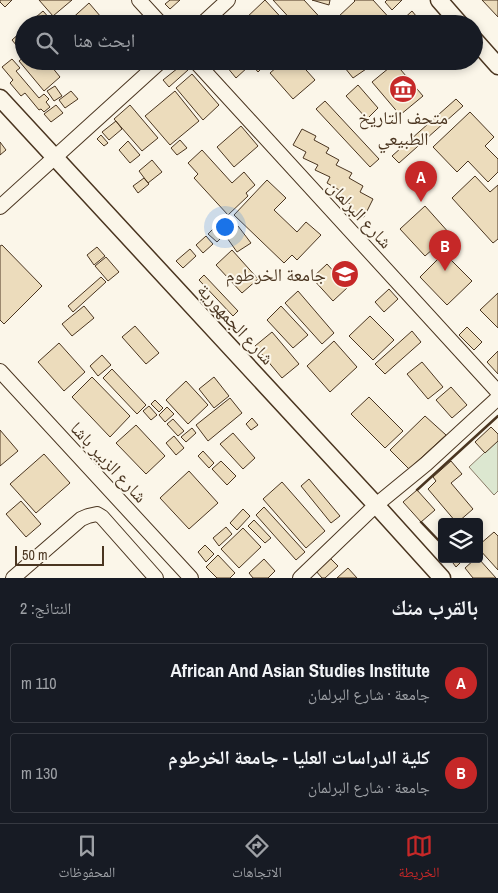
<!DOCTYPE html>
<html lang="ar">
<head>
<meta charset="utf-8">
<style>
	:root { --surface:#171b24; --page:#242831; --text:#f1f3f6; --muted:#9ea1a6; --line:#363941; --accent:#c62828 }
	body { margin:0; font-family:"Archivo Narrow","Noto Naskh Arabic",sans-serif; background:var(--page); color:var(--text); direction:rtl }
	.controls { position:absolute; right:15px; bottom:15px; display:grid; overflow:hidden; border-radius:5px; box-shadow:0 2px 8px #0003 }
	.controls button { width:45px; height:45px; display:grid; place-items:center; padding:0; border:0; border-bottom:1px solid var(--line); background:var(--surface); color:var(--text); font:25px sans-serif }
	.scale { position:absolute; left:15px; bottom:12px; width:89px; box-sizing:border-box; padding-left:5px; border:2px solid #4a3520; border-top:0; font-size:14px; line-height:18px; white-space:nowrap; color:#4a3520; -webkit-text-stroke:4px #fbf6e9; paint-order:stroke }
	.you { position:absolute; left:224px; top:226px; width:18px; height:18px; margin:-12px; border:4px solid #fff; border-radius:50%; background:#1a73e8; box-shadow:0 0 0 8px #1a73e833 }
	.badge { display:grid; place-items:center; width:32px; height:32px; border-radius:50%; background:var(--accent); color:#fff; font-size:16px; font-weight:700 }
	.pin { position:absolute; translate:-50% -41px; filter:drop-shadow(0 1px 2px #0008) }
	.pin::after { content:''; position:absolute; top:26px; width:18px; height:15px; background:inherit; clip-path:polygon(0 0,100% 0,50% 100%) }
	.list { margin:0; padding:0; list-style:none }
	h2 { display:flex; justify-content:space-between; align-items:center; height:65px; margin:0; padding:0 20px; font-size:21px }
	h2 small { font-size:16px; font-weight:400; color:var(--muted) }
	.list li { display:grid; grid-template-columns:32px 1fr auto; gap:15px; align-items:center; box-sizing:border-box; height:80px; margin:0 10px 10px; padding:0 10px; border:1px solid var(--line); border-radius:5px }
	.list b { display:block; font-size:19px; white-space:nowrap }
	.list p { margin:0; font-size:16px; white-space:nowrap; color:var(--muted) }
	.list em { font-size:16px; font-style:normal; color:var(--muted) }
	.icon { flex:none; width:28px; height:28px; fill:none; stroke:currentColor; stroke-width:2; stroke-linecap:round; stroke-linejoin:round }
	.map { position:relative; flex:none; width:498px; height:578px; overflow:hidden; direction:ltr }
	.search { position:absolute; background:var(--surface); box-shadow:0 2px 8px #0003; left:15px; right:15px; top:15px; height:55px; display:flex; align-items:center; gap:12px; box-sizing:border-box; padding:0 18px; border-radius:28px; color:var(--muted); font-size:19px }
	.sheet { height:245px; background:var(--surface) }
	nav { display:flex; justify-content:space-around; align-items:center; box-sizing:border-box; height:70px; border-top:1px solid var(--line); background:var(--surface); font-size:14px; color:var(--muted) }
	nav a { display:grid; justify-items:center; gap:2px }
	nav .on { color:var(--accent) }
	.map>svg:first-child { display:block }
	.green { fill:#dce7d0; stroke:#887966 }
	.building { fill:#ecdcbc; stroke:#4a3520 }
	.lines { fill:none; stroke-linecap:round; stroke-linejoin:round }
	.minor-casing { stroke:#4a3520; stroke-width:16 }
	.major-casing { stroke:#4a3520; stroke-width:19 }
	.minor { stroke:#fbf6e9; stroke-width:14 }
	.major { stroke:#fbf6e9; stroke-width:16 }
	.wall { stroke:#4a3520; stroke-width:2.5 }
	.labels { text-anchor:middle; dominant-baseline:central; stroke-width:4; stroke-linejoin:round; paint-order:stroke }
	.poi-label { font-size:18px; fill:#4a3520; stroke:#fbf6e9 }
	.street-label { font-size:18px; fill:#4a3520; stroke:#fbf6e9 }
</style>
</head>
<body>
<div class="map">
<svg width="498" height="578" viewBox="0 0 498 578">
	<rect width="100%" height="100%" fill="#fbf6e9"/>
	<!-- green -->
	<path class="green" d="M498 440V491L494 495 469 467Z"/>
	<!-- building -->
	<path class="building" d="M0 0H12L5 7 0 2Z
		M39 0H72L53 16Z
		M170 0H180L170 9 165 4Z
		M265 0 287 24H247L244 20Z
		M273 0H304L326 24H295Z
		M312 0H330L329 5Z
		M354 0H373L393 22 392 24H342L337 18 355 1Z
		M387 0H402L392 10 385 2Z
		M482 0H498V17Z
		M89 3 107 24H67V23Z
		M43 11 51 20 47 24H28Z
		M412 11 421 22 419 24H398Z
		M22 31 24 33V50L22 52 12 40Z
		M24 57V61H47L60 77 44 91 19 61Z
		M12 59 20 68 16 71 39 98 44 94 49 99 46 102 50 107 44 112 41 109 39 110 25 93 21 96 10 83 13 80 2 67Z
		M222 61H243L248 67 236 78Z
		M256 61H269L258 72 252 65Z
		M284 61H298L315 80 293 99 270 73Z
		M329 61H344L336 68Z
		M354 61H364L369 67 353 78 345 68Z
		M395 63 423 96 400 115 372 82Z
		M183 64 188 70 169 87 163 80Z
		M192 74 219 105 203 120 176 88Z
		M358 85 378 108 367 119 346 96Z
		M55 86 62 96 54 101 47 91Z
		M71 91 78 99 65 108 59 100Z
		M175 91 199 121 170 145 145 116Z
		M456 99 463 106 399 163 392 156Z
		M325 101 379 159 370 167 316 109Z
		M56 105 63 113 51 122 44 114Z
		M130 105 158 138 142 151 114 119Z
		M470 112 494 137 485 146 498 159V172L488 182 468 161 457 172 433 147Z
		M116 121 122 129 109 140 102 132Z
		M241 126 258 146 234 167 217 147Z
		M302 129 316 136 314 140 329 148 326 153 339 160 336 165 352 173 349 178 363 186 360 192 373 199 364 217 347 209 350 204 338 198 341 191 327 183 330 177 315 170 318 165 303 158 306 152 293 145Z
		M101 135 108 143 104 146 97 139Z
		M180 140 187 148 177 155 171 148Z
		M128 141 140 155 130 163 119 150Z
		M0 142 6 150 0 155Z
		M202 150 232 183 244 172 255 185 246 193 248 196 228 215 194 178 198 174 188 163Z
		M152 160 162 172 148 183 139 171Z
		M475 176 490 192 498 185V239L493 243 452 198Z
		M144 178 149 184 138 193 133 186Z
		M267 180 286 198 274 210 297 232 306 222 321 235 297 260 292 255 284 263 234 215Z
		M425 206 450 234 425 256 400 229Z
		M218 224 227 232 217 242 208 234Z
		M238 226 251 243 237 252 225 235Z
		M206 236 213 244 203 253 196 245Z
		M2 245 42 286 4 324 0 320V246Z
		M97 247 105 256 94 265 87 255Z
		M190 249 196 256 183 268 176 261Z
		M232 250 258 279 242 293 216 265Z
		M444 253 472 281 447 305 420 277Z
		M106 257 119 272 108 281 95 266Z
		M327 264 348 287 333 301 312 278Z
		M204 275 238 311 233 316 199 280Z
		M101 277 106 282 73 312 68 306Z
		M389 289 398 299 384 312 375 302Z
		M298 291 334 333 322 344 285 303Z
		M498 293V328L480 310Z
		M84 306 94 318 72 336 62 324Z
		M281 306 308 335 293 348 267 320Z
		M370 316 394 340 373 360 349 336Z
		M135 326 159 353 146 364 122 337Z
		M467 327 482 342 474 350 459 335Z
		M412 331 421 342 385 374 375 364Z
		M272 332 299 364 282 378 255 346Z
		M334 341 357 367 330 392 307 366Z
		M59 343 85 372 64 391 38 362Z
		M498 351V374L487 362Z
		M102 355 111 365 98 376 90 366Z
		M422 362 443 387 428 399 407 374Z
		M112 369 146 405 137 414 103 378Z
		M92 377 130 416 110 437 72 397Z
		M214 377 229 396 214 408 199 389Z
		M186 381 208 405 188 424 166 400Z
		M451 387 467 405 452 418 436 400Z
		M369 397 403 431 385 448 351 414Z
		M230 398 242 413 208 441 196 425Z
		M155 400 163 408 159 412 151 404Z
		M149 406 157 415 151 420 143 411Z
		M167 407 174 414 165 422 159 415Z
		M425 416 446 435 409 469 390 450Z
		M252 418 258 425 251 430 246 424Z
		M173 419 184 431 178 436 167 424Z
		M136 425 165 456 146 474 116 443Z
		M491 427 498 434V441L485 453 475 442Z
		M192 428 196 433 186 442 181 437Z
		M0 430 18 451 0 466Z
		M233 433 255 458 243 469 220 444Z
		M174 436 184 448 176 455 166 443Z
		M203 451 214 463 209 468 198 456Z
		M44 454 70 483 36 513 10 484Z
		M221 461 236 476 227 485 212 469Z
		M451 461 462 474 451 483 473 509 458 522H456L428 489 436 481 433 477Z
		M189 471 218 503 189 529 160 498Z
		M309 479 340 516 331 523 301 486Z
		M282 482 325 531 306 548 263 499Z
		M417 490 435 510 421 522 403 502Z
		M21 501 41 524 26 537 6 514Z
		M264 507 305 552 296 560 256 515Z
		M243 509 250 516 237 530 230 523Z
		M254 520 271 538 265 543 248 526Z
		M226 527 232 534 219 546 213 538Z
		M243 528 261 547 239 568 221 549Z
		M494 532 498 536V570L479 549V545Z
		M205 545 214 554 206 562 198 552Z
		M218 555 235 573 230 578H217L206 567Z
		M330 558 338 566 325 578H322L316 571Z
		M264 559 275 571 268 578H253L249 573Z
		M450 559H461L462 561 456 567Z
		M475 559H479L496 578H473L465 568Z
		M348 568 357 578H337Z"/>
	<g class="lines">
		<!-- minor casing -->
		<g class="minor-casing">
			<path id="minor" d="M139 0 161 24
				M202 24 228 0
				M195 61 498 392
				M0 207 161 61
				M0 371 191 578
				M13 578 81 519 88 516 97 514 102 517 156 578
				M300 578 376 505 426 464 498 398"/>
		</g>
		<!-- major casing -->
		<g class="major-casing">
			<path id="major" d="M439 0 460 24
				M474 39 498 66
				M0 98 376 505 442 578"/>
		</g>
		<!-- minor -->
		<use href="#minor" class="minor"/>
		<!-- major -->
		<use href="#major" class="major"/>
		<!-- wall -->
		<path class="wall" d="M417 490 498 416
			M421 522 442 544"/>
	</g>
	<!-- icons -->
	<defs>
		<g id="museum-disc" transform="scale(1.4375)"><circle r="9.5" fill="#c62828" stroke="#fbf6e9"/><path d="M0-6L6-3V-2H-6V-3ZM-5-1h2V3h-2ZM-1-1h2V3h-2ZM3-1h2V3H3ZM-6 4H6V6H-6Z" fill="#fff"/></g>
		<g id="university-disc" transform="scale(1.4375)"><circle r="9.5" fill="#c62828" stroke="#fbf6e9"/><path d="M0-5L7-2L0 1L-7-2ZM-4 1L0 2.5L4 1V4Q0 6-4 4Z" fill="#fff"/></g>
	</defs>
	<g fill-rule="evenodd">
		<use href="#museum-disc" x="403" y="89"/>
		<use href="#university-disc" x="345" y="274"/>
	</g>
	<g class="labels">
		<!-- poi labels -->
		<g class="poi-label">
			<text x="403" y="117">متحف التاريخ<tspan x="403" dy="21">الطبيعي</tspan></text>
			<text x="326" y="274" text-anchor="end">جامعة الخرطوم</text>
		</g>
		<!-- street labels -->
		<g class="street-label">
			<text transform="translate(360 214) rotate(47)">شارع البرلمان</text>
			<text transform="translate(236 324) rotate(47)">شارع الجمهورية</text>
			<text transform="translate(109 462) rotate(47)">شارع الزبير باشا</text>
		</g>
	</g>
</svg>
<div class="controls">
<button><svg class="icon" aria-label="layers" viewBox="0 0 24 24"><path d="M12 4l9 5-9 5-9-5zM3 14l9 5 9-5"/></svg></button>
</div>
<div class="scale">50 m</div>
<div class="you"></div>
<div class="pin badge" style="left:421px;top:202px">A</div>
<div class="pin badge" style="left:445px;top:271px">B</div>
<div class="search"><svg class="icon" aria-label="search" viewBox="0 0 24 24"><circle cx="10" cy="10" r="6"/><path d="M15 15l6 6"/></svg>ابحث هنا</div>
</div>
<section class="sheet">
<h2>بالقرب منك<small>النتائج: 2</small></h2>
<ul class="list">
<li><span class="badge">A</span><div><b>African And Asian Studies Institute</b><p>جامعة · شارع البرلمان</p></div><em>110 m</em></li>
<li><span class="badge">B</span><div><b>كلية الدراسات العليا - جامعة الخرطوم</b><p>جامعة · شارع البرلمان</p></div><em>130 m</em></li>
</ul>
</section>
<nav>
<a class="on"><svg class="icon" aria-label="map" viewBox="0 0 24 24"><path d="M3 6l6-2 6 2 6-2v14l-6 2-6-2-6 2zM9 4v14M15 6v14"/></svg>الخريطة</a>
<a><svg class="icon" aria-label="directions" viewBox="0 0 24 24"><path d="M12 3l9 9-9 9-9-9zM9 14v-3h6M13 9l2 2-2 2"/></svg>الاتجاهات</a>
<a><svg class="icon" aria-label="saved" viewBox="0 0 24 24"><path d="M7 4h10v16l-5-4-5 4z"/></svg>المحفوظات</a>
</nav>
</body>
</html>
